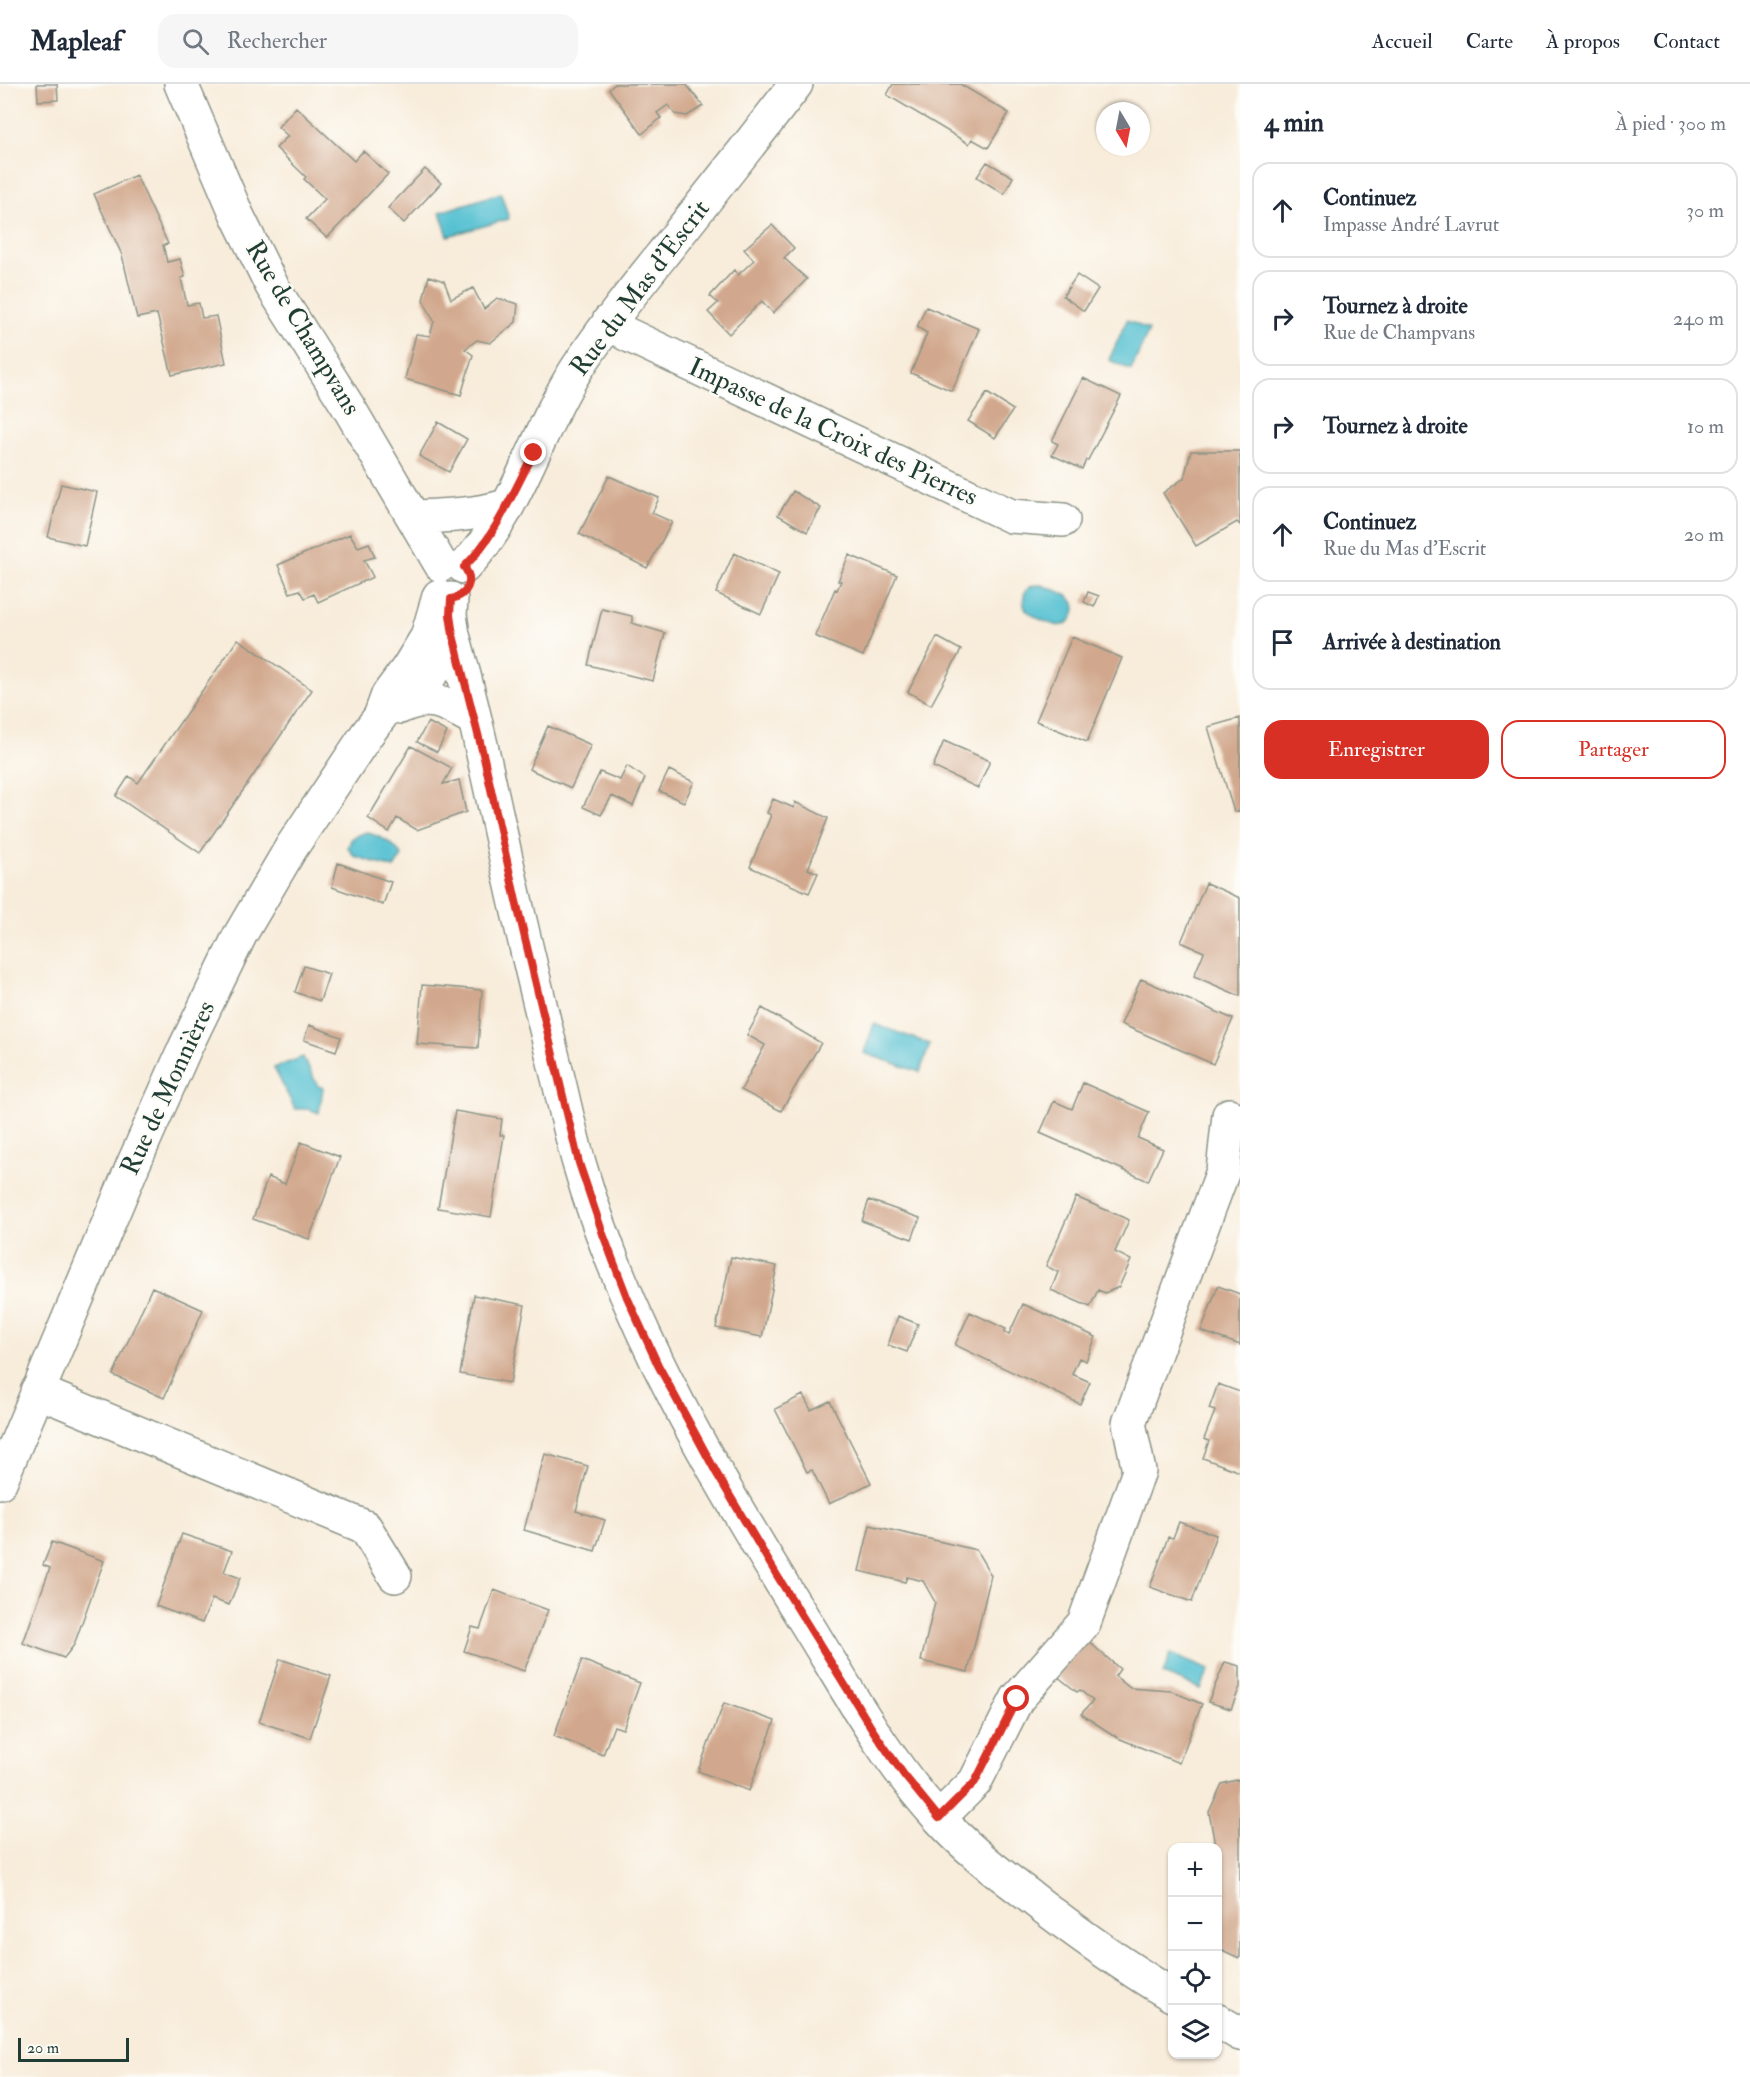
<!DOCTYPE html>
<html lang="fr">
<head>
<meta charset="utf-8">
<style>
	:root { --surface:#fff; --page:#f6f6f7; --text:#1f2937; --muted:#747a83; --line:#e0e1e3; --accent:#d93025 }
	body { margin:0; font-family:"IM FELL Double Pica",serif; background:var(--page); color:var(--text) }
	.controls { position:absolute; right:18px; bottom:18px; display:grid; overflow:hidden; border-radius:12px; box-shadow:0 2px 4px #0004 }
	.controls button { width:54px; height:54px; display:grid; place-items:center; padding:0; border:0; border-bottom:2px solid var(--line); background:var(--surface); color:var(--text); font:30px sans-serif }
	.compass { position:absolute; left:1096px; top:18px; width:54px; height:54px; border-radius:50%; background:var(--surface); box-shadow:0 2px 4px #0004; rotate:170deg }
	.scale { position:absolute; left:18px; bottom:15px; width:111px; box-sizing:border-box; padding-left:6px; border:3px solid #1f3d34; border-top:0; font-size:16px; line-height:21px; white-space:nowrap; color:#1f3d34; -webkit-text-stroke:4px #fdfcf7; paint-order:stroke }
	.stop { position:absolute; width:18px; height:18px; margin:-14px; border:4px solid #d93025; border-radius:50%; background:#fff }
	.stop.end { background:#d93025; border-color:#fff; box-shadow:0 2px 6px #0008 }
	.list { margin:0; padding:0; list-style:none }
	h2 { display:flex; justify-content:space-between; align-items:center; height:78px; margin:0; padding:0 24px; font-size:26px }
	h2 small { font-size:20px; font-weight:400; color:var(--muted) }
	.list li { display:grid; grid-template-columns:39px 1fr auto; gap:18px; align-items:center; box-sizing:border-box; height:96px; margin:0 12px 12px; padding:0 12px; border:2px solid var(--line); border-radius:18px }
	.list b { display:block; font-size:22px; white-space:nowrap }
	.list p { margin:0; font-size:20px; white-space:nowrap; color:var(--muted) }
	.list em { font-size:20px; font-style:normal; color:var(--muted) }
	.actions { display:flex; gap:12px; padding:18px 24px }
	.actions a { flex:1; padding:14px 0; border:2px solid var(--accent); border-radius:18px; text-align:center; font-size:21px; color:var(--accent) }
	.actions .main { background:var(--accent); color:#fff }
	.icon { flex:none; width:33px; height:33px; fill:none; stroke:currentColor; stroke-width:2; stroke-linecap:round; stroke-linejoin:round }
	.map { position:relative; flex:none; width:1240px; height:1993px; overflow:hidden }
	header { display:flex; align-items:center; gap:36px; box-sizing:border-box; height:84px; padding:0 30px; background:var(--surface); border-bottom:2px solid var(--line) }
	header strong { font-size:28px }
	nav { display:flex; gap:33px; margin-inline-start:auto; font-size:21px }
	.search { width:420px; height:54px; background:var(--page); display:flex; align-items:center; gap:15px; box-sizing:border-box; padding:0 21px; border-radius:18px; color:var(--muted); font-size:22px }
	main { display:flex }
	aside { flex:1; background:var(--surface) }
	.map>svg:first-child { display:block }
	.water { fill:#56c1d2; stroke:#3a7f83; stroke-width:1.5 }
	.building { fill:#d1a88d }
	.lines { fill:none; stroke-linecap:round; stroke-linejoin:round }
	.minor-casing { stroke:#8c9487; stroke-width:36 }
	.minor { stroke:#fff; stroke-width:33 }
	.route { stroke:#d93025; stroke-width:8 }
	.labels { text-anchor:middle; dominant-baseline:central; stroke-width:4.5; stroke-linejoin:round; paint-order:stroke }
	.street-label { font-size:26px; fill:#1f3d34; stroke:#fdfcf7 }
</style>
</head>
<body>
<header>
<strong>Mapleaf</strong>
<div class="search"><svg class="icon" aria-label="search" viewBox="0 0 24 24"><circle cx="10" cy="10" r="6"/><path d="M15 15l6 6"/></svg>Rechercher</div>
<nav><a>Accueil</a><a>Carte</a><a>À propos</a><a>Contact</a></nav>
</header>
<main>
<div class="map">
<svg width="1240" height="1993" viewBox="0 0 1240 1993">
	<rect width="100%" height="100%" fill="#fdfcf7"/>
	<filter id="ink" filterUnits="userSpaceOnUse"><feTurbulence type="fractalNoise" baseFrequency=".0167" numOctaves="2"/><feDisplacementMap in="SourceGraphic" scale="12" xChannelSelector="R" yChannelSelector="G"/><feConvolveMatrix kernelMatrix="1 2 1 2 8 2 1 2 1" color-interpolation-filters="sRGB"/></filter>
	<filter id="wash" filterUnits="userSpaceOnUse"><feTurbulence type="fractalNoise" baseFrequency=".008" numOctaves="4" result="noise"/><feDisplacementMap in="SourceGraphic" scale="24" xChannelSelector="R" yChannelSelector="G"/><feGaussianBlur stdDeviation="1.35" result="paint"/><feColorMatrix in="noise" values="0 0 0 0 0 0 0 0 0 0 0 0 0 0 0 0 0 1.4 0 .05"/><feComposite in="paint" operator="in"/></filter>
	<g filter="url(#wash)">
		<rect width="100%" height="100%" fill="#f8ecda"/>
		<!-- water -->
		<path class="water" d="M501 109 509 135 448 152 440 128Z
			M1127 236 1149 246 1131 286 1109 276Z
			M1041 501C1049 504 1064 508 1070 514 1082 525 1070 545 1055 541 1048 539 1036 534 1030 529 1021 523 1021 507 1032 502 1034 501 1038 501 1041 501Z
			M366 748C381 753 393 758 402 772L394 784 354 772 348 763 352 754Z
			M874 940 930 960 920 988 864 969Z
			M303 973 318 1002 323 1004 319 1029 309 1025H295L274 984Z
			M1170 1570 1209 1586 1201 1605 1163 1590Z"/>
		<g id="blocks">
			<!-- building -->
			<path class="building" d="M37 0H57L58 16 38 17Z
				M615 0H686L703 22 687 32 675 30 668 21 657 29 661 34 642 50 609 5Z
				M893 0H960L1009 29 988 64 972 55 969 60 887 11Z
				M296 23 354 77 363 67 388 90 327 154 306 135 325 115 304 95 306 93 276 64 288 52 278 43Z
				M987 78 1013 93 1004 110 977 93Z
				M425 85 441 99 404 139 388 124Z
				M136 91 168 160 163 161 167 178 180 175 185 193 181 194 187 221 199 219 202 234 216 232 226 279 172 291 157 230 137 234 122 171 94 110Z
				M772 141 794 164 784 174 807 195 773 229 762 217 729 250 708 228 718 219 710 212 734 186 738 191 754 176 744 165Z
				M1077 191 1098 205 1084 227 1063 212Z
				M429 192 444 197 451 215 473 204 484 225 497 214 518 220 516 238 490 259 477 256 465 265 473 271 461 311 405 295 416 250 430 252 434 237 423 216Z
				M926 223 979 245 952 307 911 289 927 249 917 243Z
				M1083 294 1121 312 1088 376H1086L1082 385 1052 371 1058 360 1052 357Z
				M987 309 1013 326 995 354 968 337Z
				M438 338 467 355 449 388 419 372Z
				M1191 367H1240V441L1237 438 1196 462 1163 409 1184 394Z
				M609 392 659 414 652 429 672 438 647 484 579 450Z
				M61 400 97 408 85 462 48 453Z
				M793 407 821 424 807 448 778 431Z
				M350 450 358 463 369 459 375 473 364 476 373 493 318 518 314 510 305 514 300 506 290 509 278 481Z
				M734 469 779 490 761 530 716 509Z
				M849 471 897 491 863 572 815 552 835 505 837 506 841 497H838Z
				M1088 508 1099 512 1094 523 1084 518Z
				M602 525 632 532V539L665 549 653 597 588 581Z
				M937 553 961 566 931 621 908 608Z
				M1072 553 1122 574 1087 658 1036 637Z
				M238 555 312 606 200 769 116 712 129 692 138 699Z
				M1240 634V727L1234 728 1208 643Z
				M428 638 447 648 437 668 417 658Z
				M548 642 591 661 571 704 529 685Z
				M944 657 990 677 978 704 933 683Z
				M411 662 452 684 443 700 459 696 466 728 417 746 397 734 389 748 368 734Z
				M627 682 645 694 633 722 612 712 601 731 583 723 600 688 620 696Z
				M669 686 694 698 684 718 659 707Z
				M773 715 794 724 795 718 828 734 808 785 818 789 809 809 750 783 771 731 767 729Z
				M338 779 391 798 383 821 332 803Z
				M1206 799 1240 814V912L1194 892 1204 868 1181 858Z
				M304 882 329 890 320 917 295 908Z
				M1141 895 1233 935 1213 980 1121 940Z
				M422 901 482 906 478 964 417 960Z
				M762 924 821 959 781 1027 741 1006 765 961 747 951Z
				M309 941 341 953 336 967 304 956Z
				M1083 999 1149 1028 1138 1054 1163 1065 1148 1097 1040 1049 1054 1017 1072 1025Z
				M455 1027 502 1035 500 1051H504L491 1133 438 1124Z
				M301 1058 340 1073 309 1155 253 1135 268 1093 285 1100Z
				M1076 1113 1129 1136 1115 1168 1131 1176 1119 1203 1105 1209 1098 1206 1090 1223 1051 1206 1058 1188 1046 1182Z
				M869 1116 920 1134 912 1155 862 1137Z
				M731 1173 777 1182 762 1253 716 1244Z
				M1218 1202 1240 1210V1261L1201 1247Z
				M152 1203 203 1226 164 1314 113 1291Z
				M474 1211 525 1221 510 1299 460 1290Z
				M1023 1220 1096 1253 1086 1277 1079 1274 1072 1290 1090 1298 1080 1320 955 1261 970 1228 1006 1245 1004 1248 1009 1250Z
				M898 1232 918 1240 907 1268 888 1261Z
				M1218 1300 1240 1308V1388L1203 1374 1209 1357 1204 1355 1215 1327 1209 1325Z
				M803 1311 811 1326 830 1317 871 1399 829 1420 812 1386 807 1388 775 1325Z
				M545 1370 588 1382 576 1427 605 1436 595 1467 524 1446Z
				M1179 1438 1216 1451 1192 1518 1150 1503 1168 1453 1173 1454Z
				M870 1441 976 1466 991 1491 968 1588 921 1577 935 1518 923 1497 907 1493 905 1498 859 1487Z
				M182 1450 232 1467 224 1488 240 1494 229 1521 212 1515 202 1539 156 1522Z
				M52 1458 104 1477 74 1561 64 1574 23 1559 50 1484 43 1481Z
				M494 1506 548 1526 524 1587 464 1567 472 1543 480 1545Z
				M1087 1556 1120 1585 1115 1592 1130 1604 1171 1607 1202 1620 1179 1679 1118 1654 1081 1630 1093 1617 1080 1606 1077 1608 1057 1592Z
				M280 1575 331 1592 310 1654 259 1638Z
				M582 1576 640 1599 623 1645 614 1642 603 1671 554 1652Z
				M1225 1578 1240 1582V1603L1231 1625 1208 1618Z
				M724 1619 775 1637 749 1707 698 1687Z
				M1240 1695V1873L1239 1874 1218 1864V1764H1207V1761H1215L1209 1728 1222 1700Z"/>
		</g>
	</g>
	<g filter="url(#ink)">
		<use href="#blocks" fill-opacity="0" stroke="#8c9487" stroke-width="1.5"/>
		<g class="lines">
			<!-- minor casing -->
			<g class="minor-casing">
				<path id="minor" d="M181 0 237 131 272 202 349 324 441 481
					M609 237 626 250 1011 432 1063 436
					M413 433C444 432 476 431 506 422
					M464 483C516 431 536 348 576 286 602 246 631 209 661 172 706 115 752 58 796 0
					M451 515 450 531 453 551C478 638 495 727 515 815 528 872 542 929 556 986 564 1017 570 1048 579 1079 627 1245 717 1396 808 1542 848 1607 886 1676 938 1733 965 1763 996 1787 1028 1811 1074 1847 1122 1881 1172 1911
					M402 622C434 609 446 620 474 635
					M400 623 456 563
					M37 1307 365 1443 395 1492
					M0 1398 133 1081 185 964 240 851 291 764 367 650 380 633 388 611 408 584 427 553 439 512
					M939 1734 975 1698 1017 1615 1084 1539 1139 1387 1129 1339 1223 1087 1229 1031
					M1218 1937 1240 1950"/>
			</g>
			<!-- minor -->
			<use href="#minor" class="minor"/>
		</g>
	</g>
	<g class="lines" filter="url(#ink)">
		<!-- route -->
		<path class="route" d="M534 369C513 408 496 452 464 483 475 497 467 512 451 515L450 531 453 551 484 674 516 817 579 1079 603 1150 627 1213 658 1281 717 1390 778 1493 874 1648 904 1691 939 1734 975 1698 1017 1615"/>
	</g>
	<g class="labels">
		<!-- street labels -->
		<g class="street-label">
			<text transform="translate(640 204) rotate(-53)">Rue du Mas d'Escrit</text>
			<text transform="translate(303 244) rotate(59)">Rue de Champvans</text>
			<text transform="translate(833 348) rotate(25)">Impasse de la Croix des Pierres</text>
			<text transform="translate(168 1004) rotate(-65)">Rue de Monnières</text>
		</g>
	</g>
</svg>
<div class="controls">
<button>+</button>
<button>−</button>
<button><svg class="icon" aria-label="locate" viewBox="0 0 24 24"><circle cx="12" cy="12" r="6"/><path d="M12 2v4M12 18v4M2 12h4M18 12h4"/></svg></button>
<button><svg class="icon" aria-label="layers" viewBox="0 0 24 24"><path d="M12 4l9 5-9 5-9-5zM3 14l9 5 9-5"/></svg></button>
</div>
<svg class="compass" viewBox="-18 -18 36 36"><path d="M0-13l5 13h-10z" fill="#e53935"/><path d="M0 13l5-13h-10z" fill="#747a83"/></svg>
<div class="scale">20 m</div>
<div class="stop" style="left:1017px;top:1615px"></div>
<div class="stop end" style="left:534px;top:369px"></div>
</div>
<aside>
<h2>4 min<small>À pied · 300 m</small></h2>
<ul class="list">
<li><svg class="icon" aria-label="ahead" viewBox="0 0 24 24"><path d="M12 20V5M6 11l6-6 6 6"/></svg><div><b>Continuez</b><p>Impasse André Lavrut</p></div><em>30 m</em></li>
<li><svg class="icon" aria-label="right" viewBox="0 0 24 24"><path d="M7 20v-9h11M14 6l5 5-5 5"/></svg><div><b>Tournez à droite</b><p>Rue de Champvans</p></div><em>240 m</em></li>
<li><svg class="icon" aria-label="right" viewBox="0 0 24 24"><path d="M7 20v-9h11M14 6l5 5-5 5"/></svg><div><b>Tournez à droite</b></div><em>10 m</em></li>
<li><svg class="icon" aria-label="ahead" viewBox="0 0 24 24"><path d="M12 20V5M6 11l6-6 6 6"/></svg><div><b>Continuez</b><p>Rue du Mas d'Escrit</p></div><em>20 m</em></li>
<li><svg class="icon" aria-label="arrive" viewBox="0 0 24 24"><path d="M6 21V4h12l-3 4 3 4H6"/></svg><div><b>Arrivée à destination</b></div></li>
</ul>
<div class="actions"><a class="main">Enregistrer</a><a>Partager</a></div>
</aside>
</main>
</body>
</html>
